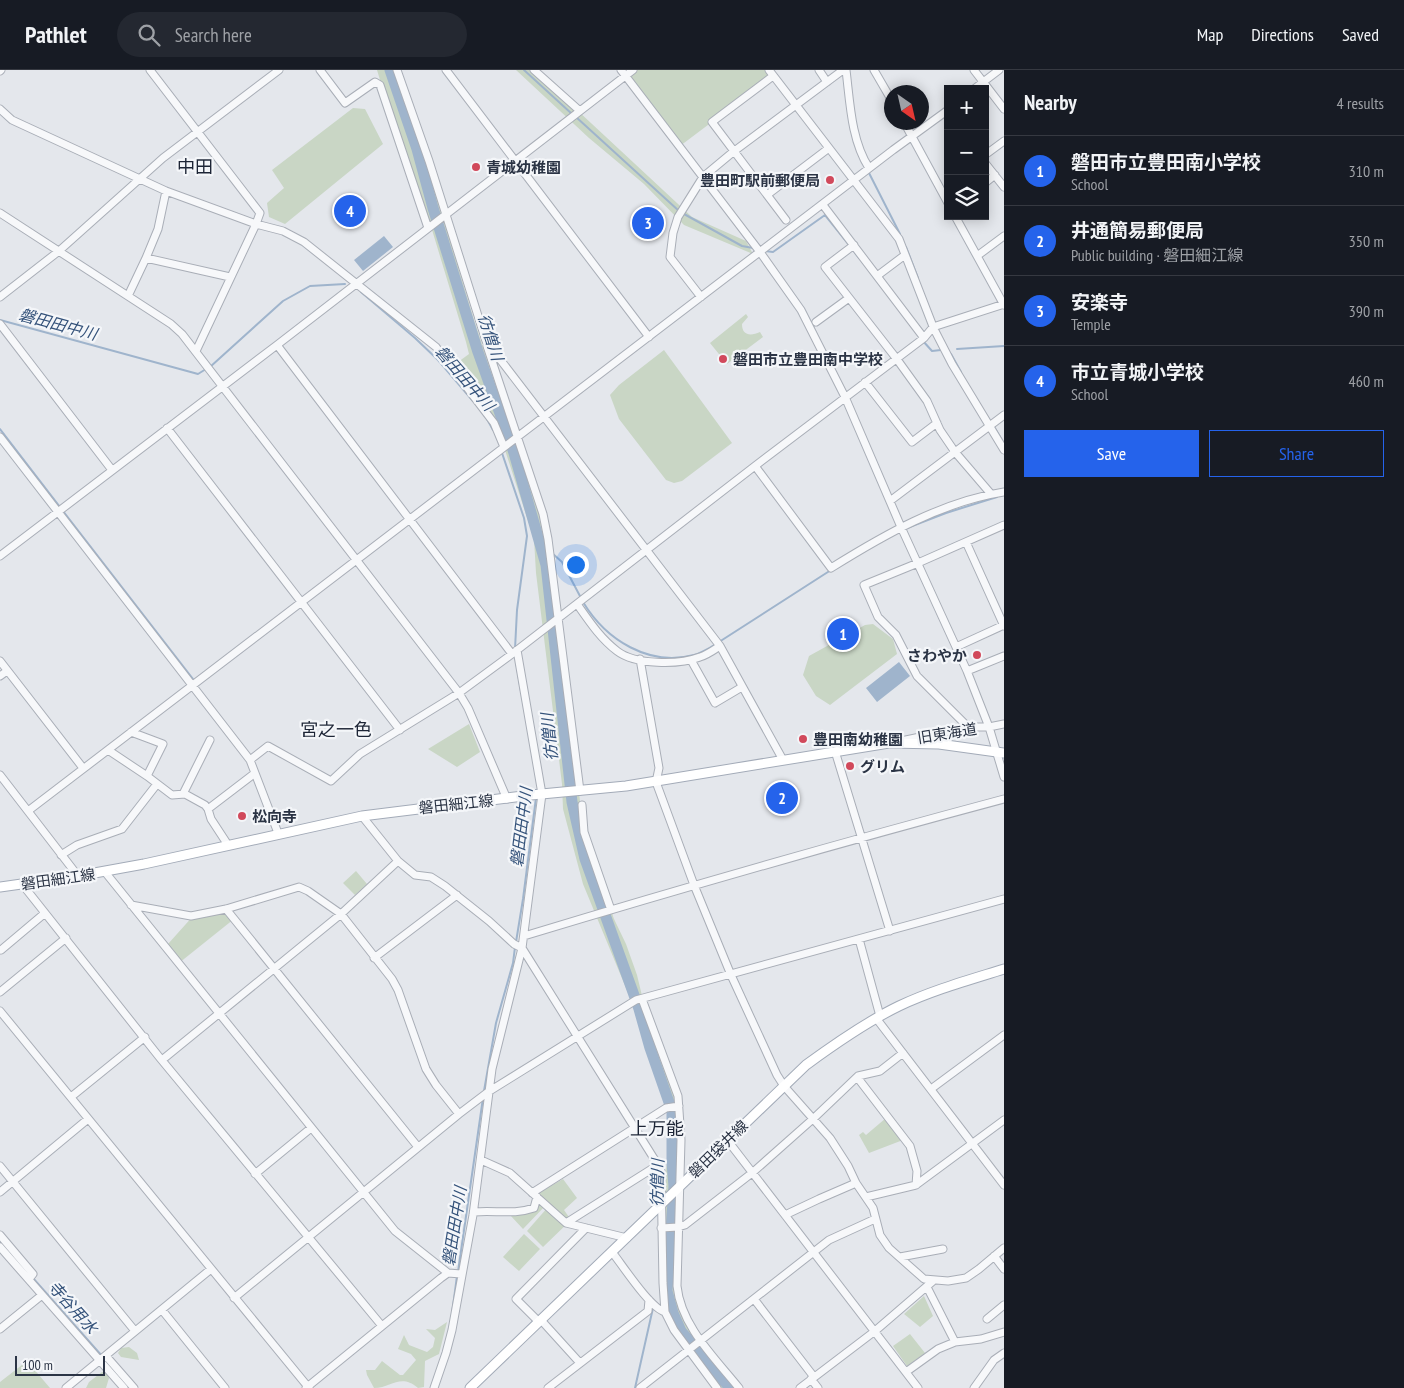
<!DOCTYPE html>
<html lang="en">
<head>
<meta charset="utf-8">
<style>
	:root { --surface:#171b24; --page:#242831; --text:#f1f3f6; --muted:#9ea1a6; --line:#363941; --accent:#2563eb }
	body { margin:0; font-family:"PT Sans Narrow","Noto Sans JP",sans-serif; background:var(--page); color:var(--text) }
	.controls { position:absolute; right:15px; top:15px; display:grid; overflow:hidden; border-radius:0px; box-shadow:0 2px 12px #0003 }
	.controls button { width:45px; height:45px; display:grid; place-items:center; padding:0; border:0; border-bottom:1px solid var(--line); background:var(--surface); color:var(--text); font:25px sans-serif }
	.compass { position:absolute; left:884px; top:15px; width:45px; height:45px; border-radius:50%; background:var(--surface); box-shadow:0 2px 12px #0003; rotate:146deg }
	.scale { position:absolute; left:15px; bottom:12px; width:90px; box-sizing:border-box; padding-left:5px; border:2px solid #2b3445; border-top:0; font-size:14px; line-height:18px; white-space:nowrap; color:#2b3445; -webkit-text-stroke:4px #f4f6f9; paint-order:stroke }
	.you { position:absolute; left:575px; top:494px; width:18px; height:18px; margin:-12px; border:4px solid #fff; border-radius:50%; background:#1a73e8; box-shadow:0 0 0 8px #1a73e833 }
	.badge { display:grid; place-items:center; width:32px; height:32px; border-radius:50%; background:var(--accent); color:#fff; font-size:16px; font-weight:700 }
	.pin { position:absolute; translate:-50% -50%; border:2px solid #fff; box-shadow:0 1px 5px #0006 }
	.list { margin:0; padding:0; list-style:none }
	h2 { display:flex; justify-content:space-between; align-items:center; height:65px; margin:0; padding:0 20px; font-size:21px }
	h2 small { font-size:16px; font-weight:400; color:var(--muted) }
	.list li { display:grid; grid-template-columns:32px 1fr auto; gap:15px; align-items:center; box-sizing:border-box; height:70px; padding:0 20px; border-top:1px solid var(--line) }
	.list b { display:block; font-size:19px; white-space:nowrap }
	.list p { margin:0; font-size:16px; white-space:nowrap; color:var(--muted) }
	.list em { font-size:16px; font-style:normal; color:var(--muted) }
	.actions { display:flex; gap:10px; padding:15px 20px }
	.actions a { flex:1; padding:11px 0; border:1px solid var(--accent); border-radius:0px; text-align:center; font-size:18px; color:var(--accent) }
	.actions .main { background:var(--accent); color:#fff }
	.icon { flex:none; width:28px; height:28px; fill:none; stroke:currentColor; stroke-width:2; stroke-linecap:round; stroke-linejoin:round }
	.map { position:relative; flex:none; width:1004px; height:1318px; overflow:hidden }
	header { display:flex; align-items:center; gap:30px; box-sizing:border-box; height:70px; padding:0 25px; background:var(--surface); border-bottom:1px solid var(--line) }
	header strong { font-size:24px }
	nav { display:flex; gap:28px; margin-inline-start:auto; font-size:18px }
	.search { width:350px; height:45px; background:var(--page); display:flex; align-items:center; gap:12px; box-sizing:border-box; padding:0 18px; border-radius:28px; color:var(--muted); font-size:19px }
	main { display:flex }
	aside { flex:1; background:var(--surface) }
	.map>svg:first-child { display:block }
	.green { fill:#c9d6c5 }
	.water { fill:#9fb4cc }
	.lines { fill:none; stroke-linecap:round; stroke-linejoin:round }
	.stream { stroke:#9fb4cc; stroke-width:2 }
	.river { stroke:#9fb4cc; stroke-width:11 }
	.minor-casing { stroke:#a9aeb7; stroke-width:9 }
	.major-casing { stroke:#a3abb8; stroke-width:11 }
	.minor { stroke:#f7f8fa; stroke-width:7 }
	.major { stroke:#fff; stroke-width:9 }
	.poi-dot { fill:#d1495b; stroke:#f4f6f9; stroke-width:2 }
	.labels { text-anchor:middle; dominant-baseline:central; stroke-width:4.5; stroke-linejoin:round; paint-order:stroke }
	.poi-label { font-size:15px; font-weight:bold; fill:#2b3445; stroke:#f4f6f9; text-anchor:start }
	.street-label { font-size:15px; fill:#2b3445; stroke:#f4f6f9 }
	.water-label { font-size:16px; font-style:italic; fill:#34527a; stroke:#f4f6f9 }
	.quarter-label { font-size:18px; fill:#1d2536; stroke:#f4f6f9 }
</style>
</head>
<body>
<header>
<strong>Pathlet</strong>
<div class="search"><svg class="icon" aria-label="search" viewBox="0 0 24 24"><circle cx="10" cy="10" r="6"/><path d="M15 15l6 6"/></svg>Search here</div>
<nav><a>Map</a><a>Directions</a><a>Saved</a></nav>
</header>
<main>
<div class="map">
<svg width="1004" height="1318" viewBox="0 0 1004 1318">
	<rect width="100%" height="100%" fill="#e4e7ec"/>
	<!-- green -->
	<path class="green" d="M377 0H397L437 121 452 177 475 253 525 404 544 450 584 762 614 849 626 874 637 905 644 934 678 1026V1224L689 1252 739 1318H718L665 1242 664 1115 672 1056 666 1038 653 983 643 966 633 935 583 814 563 739 562 714 536 503 534 469 504 377 494 353 454 295 469 284 466 272 426 140 394 57Z
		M516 0H534L692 147 746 171 753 184 684 155 644 114 589 68Z
		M633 0H769L773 6 680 76 625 6Z
		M353 38 365 39 383 74 285 154 269 147 267 133 284 118 272 100Z
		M746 244 748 247 742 254C742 266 751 266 760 262L763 267 727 294 710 273Z
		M664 280 732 373 682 411 674 413 666 410 619 349 610 325 619 315Z
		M873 554 893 569 897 584 830 635 816 626 803 605 809 586 865 555Z
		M469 654 480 682 457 697 428 679Z
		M356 801 367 814 355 825 343 813Z
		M226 839 234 849 179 893 168 874 194 845Z
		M886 1048 903 1070 869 1083 859 1065 863 1062 866 1065Z
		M563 1109 577 1128 564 1140 571 1150 543 1177 527 1161 548 1137 546 1135 523 1159 510 1145 534 1138 535 1125Z
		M524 1164 540 1179 519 1201 503 1187Z
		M924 1226 933 1246 920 1257 904 1244Z
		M447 1252 439 1284 425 1291 424 1317 418 1318C400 1303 392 1318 374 1318L367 1305 366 1300H375L382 1291 400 1305H403L416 1290 411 1284 398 1279 404 1265 409 1275 427 1282 433 1277 435 1268 426 1259 435 1260Z
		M910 1264 925 1283 907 1296 893 1276Z
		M129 1277 137 1283 139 1290 121 1287 118 1283 121 1278Z
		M27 1291 50 1318H0V1312Z
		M102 1302 107 1304 109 1308 106 1318H86L89 1312Z"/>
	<!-- water -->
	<path class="water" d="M384 166 393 177 363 201 354 190Z
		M899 592 910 606 877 632 866 618Z"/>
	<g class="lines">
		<!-- stream -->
		<path class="stream" d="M524 0 572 44
			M576 47 679 141
			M868 101 900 164
			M684 144 742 176 753 178
			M906 177 918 208
			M853 180 859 188
			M765 181 773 182 825 145 850 176
			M361 222 415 268 438 290 473 331
			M0 250 198 304 206 299
			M923 271 932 281 941 280
			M957 279 1004 276
			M951 284 961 302
			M210 297 283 231 310 216 345 214
			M487 349 493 360
			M993 355 1003 372
			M0 359 60 437
			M501 380 524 448 527 466 517 540 515 579
			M63 441 193 609
			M907 458 946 443 997 427
			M542 481 549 483
			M553 484 562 492 581 528
			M583 532C606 570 649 597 694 585 701 583 709 578 715 575
			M719 572 831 500
			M516 591 521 621
			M516 872 523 829 536 728
			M484 1021 496 953 513 893 515 877
			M0 1171 19 1193
			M458 1202 483 1028
			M32 1207 102 1286
			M452 1244 457 1206
			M635 1318 653 1238"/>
		<!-- river -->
		<path class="river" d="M390 0 417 79 433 138 478 282 514 383 546 495 572 732 585 789 639 939 650 978 672 1041V1093L674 1116 667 1221 673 1243 681 1261 730 1318"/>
		<!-- minor casing -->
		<g class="minor-casing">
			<path id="minor" d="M150 0 260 143 256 154 196 281
				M320 0 345 33 375 12 380 15 428 158
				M397 0 429 91 486 271 720 576 783 690
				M446 0 649 267
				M534 0 580 41
				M621 0 760 182 801 240 845 327 901 457 967 601 989 657 1004 707
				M769 0 899 169 934 259 952 294 1004 380
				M819 0 827 12
				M846 0C850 32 851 70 869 98
				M874 0 892 31
				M974 0 1004 39
				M0 1 1 0
				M773 6 712 52 786 150
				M974 19 999 0
				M0 39 12 50 166 121 256 154 283 161 304 172 436 277 494 353 504 377
				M904 52 948 133
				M985 85 1004 71
				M985 93 1004 117
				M985 113 995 105
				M767 125 829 78
				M823 135 924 268
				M0 143 171 254 182 264 459 623 468 638 507 729
				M955 146 1004 235
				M854 175 825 197 896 288 927 331 940 360 955 382 991 424
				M977 186 1004 166
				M146 188 158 159 166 121
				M877 206 905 185
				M128 226 146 188 230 207
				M0 227 59 181 163 88 279 0
				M701 227 670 187 673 163 678 147 703 107 733 82 843 0
				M816 252 849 228
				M0 254 112 400
				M277 275 512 584
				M487 276 543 444 548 469 580 721
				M865 312 912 372 937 353
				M167 358 400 660
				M0 367 250 690 278 763
				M755 396 831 498C884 465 941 432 1004 422
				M890 431 1004 345
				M966 472 1004 556
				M0 486 277 275 633 0
				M577 534C589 551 600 568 617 581 635 595 679 595 700 587 707 585 714 580 720 576
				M956 577 1004 555
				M640 589 659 698 656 712 694 815 731 905 777 1005 784 1016 830 1068 848 1096 856 1113 873 1138 880 1165 889 1178 924 1209 948 1211 966 1208 979 1199 1004 1178
				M691 590 715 633 742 617
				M0 591 83 698
				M967 601 1004 586
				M0 606 7 601
				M968 657 917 606 896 565 878 547 864 515 918 493 1004 455
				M131 662 163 674 147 706
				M901 671 968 657H989L1004 654
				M108 680 147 706 172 725 185 724 205 735 208 739 211 749 228 775
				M835 681 890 861
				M250 690 268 676 331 711 360 684 459 623 512 584 755 396 924 268 933 257 1004 234
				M0 705 78 806
				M183 724 210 670
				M582 735 584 762 611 840
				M208 739 255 703
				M28 741 893 80 948 40
				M362 746 398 791 415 805 431 807 445 816 489 851 514 874 522 878 658 1095 661 1101 663 1213 665 1242
				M61 785 77 775 122 759 157 714
				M105 802 395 1161 448 1203
				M22 814 160 988 382 1256
				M131 835 191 846 226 839 299 817 308 821 341 844 392 909 398 920 426 999 436 1015 459 1044
				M226 839 418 1077
				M524 866C683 818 843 772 1004 729
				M859 869 880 946
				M1 880 45 843
				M374 888 457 825
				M0 922 66 868
				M642 929 678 1026 681 1070 677 1216C681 1256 715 1288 739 1318
				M0 941 309 1318
				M876 948 1004 1115
				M162 990 341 844 398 791
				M857 1007 910 1076 917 1101 916 1115
				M931 1019 1004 965
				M71 1027 145 967
				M728 1071 918 1318
				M481 1090 510 1103 566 1153 627 1168
				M0 1096 135 1261
				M255 1104 311 1058
				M0 1122 88 1049
				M532 1123 666 1038 679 1036
				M866 1127 916 1115 1004 1050
				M474 1142C495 1140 514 1145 534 1138L537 1127
				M785 1145 819 1129 856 1113
				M566 1153 658 1095
				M661 1158 678 1157 685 1155 752 1103 814 1048 858 1006 880 1001 903 983
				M0 1165 33 1204 29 1209
				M0 1177 124 1318
				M612 1182C623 1196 650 1238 665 1242L674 1260 717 1318
				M994 1186 1004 1199
				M900 1187 943 1179
				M927 1217 955 1272 981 1269 1004 1262
				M234 1228 459 1044 488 1022 636 930 1004 829
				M754 1229 814 1307
				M162 1240 225 1318
				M987 1249 1004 1235
				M541 1250 580 1293
				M539 1252 516 1229 586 1158
				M0 1259 42 1225
				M106 1286 134 1318
				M906 1302 938 1279 955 1272
				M811 1309 818 1318
				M66 1318 211 1199
				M306 1318 441 1208 448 1203 461 1204
				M434 1318 446 1283 452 1260 473 1145 492 999 522 878 542 724 517 580
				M548 1318 648 1241 649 1230
				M640 1318 829 1170 875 1149
				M800 1318 875 1261 933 1211
				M974 1318 994 1290 1004 1283"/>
		</g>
		<!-- major casing -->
		<g class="major-casing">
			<path id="major" d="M0 817 78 806 144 794 362 746 531 725 626 716 889 673 939 674 1004 683
				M470 1318 806 995C836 973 866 952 899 936 933 920 969 910 1004 899"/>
		</g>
		<!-- minor -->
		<use href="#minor" class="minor"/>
		<!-- major -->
		<use href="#major" class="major"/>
	</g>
	<!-- markers -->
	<g class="poi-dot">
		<circle cx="476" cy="97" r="5"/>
		<circle cx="830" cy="110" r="5"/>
		<circle cx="723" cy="289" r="5"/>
		<circle cx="977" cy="585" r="5"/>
		<circle cx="803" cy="669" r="5"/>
		<circle cx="850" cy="696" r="5"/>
		<circle cx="242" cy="746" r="5"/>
	</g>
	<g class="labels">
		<!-- poi labels -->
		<g class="poi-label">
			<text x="486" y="97">青城幼稚園</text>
			<text x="820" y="110" text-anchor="end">豊田町駅前郵便局</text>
			<text x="733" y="289">磐田市立豊田南中学校</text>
			<text x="967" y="585" text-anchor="end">さわやか</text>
			<text x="813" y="669">豊田南幼稚園</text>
			<text x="860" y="696">グリム</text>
			<text x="252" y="746">松向寺</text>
		</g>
		<!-- street labels -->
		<g class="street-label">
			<text transform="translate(947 663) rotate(-9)">旧東海道</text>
			<text transform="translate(456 734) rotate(-6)">磐田細江線</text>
			<text transform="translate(58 809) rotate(-8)">磐田細江線</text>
			<text transform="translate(718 1079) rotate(-44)">磐田袋井線</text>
		</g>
		<!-- water labels -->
		<g class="water-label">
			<text transform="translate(58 254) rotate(15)">磐田田中川</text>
			<text transform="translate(491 267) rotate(72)">彷僧川</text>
			<text transform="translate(465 308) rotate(49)">磐田田中川</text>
			<text transform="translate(549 667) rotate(-96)">彷僧川</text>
			<text transform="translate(521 757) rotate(-83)">磐田田中川</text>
			<text transform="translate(657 1113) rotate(-89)">彷僧川</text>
			<text transform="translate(454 1156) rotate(-81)">磐田田中川</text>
			<text transform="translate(73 1237) rotate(48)">寺谷用水</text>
		</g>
		<!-- quarter labels -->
		<g class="quarter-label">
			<text x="195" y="96">中田</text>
			<text x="336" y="659">宮之一色</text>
			<text x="657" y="1058">上万能</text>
		</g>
	</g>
</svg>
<div class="controls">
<button>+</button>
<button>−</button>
<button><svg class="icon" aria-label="layers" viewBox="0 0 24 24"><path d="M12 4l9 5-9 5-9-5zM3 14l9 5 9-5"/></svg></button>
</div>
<svg class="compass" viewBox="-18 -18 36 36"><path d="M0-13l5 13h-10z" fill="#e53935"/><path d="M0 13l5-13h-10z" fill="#9ea1a6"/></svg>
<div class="scale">100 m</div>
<div class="you"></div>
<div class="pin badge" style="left:843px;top:564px">1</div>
<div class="pin badge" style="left:782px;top:728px">2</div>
<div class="pin badge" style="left:648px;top:153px">3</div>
<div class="pin badge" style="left:350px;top:141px">4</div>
</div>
<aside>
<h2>Nearby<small>4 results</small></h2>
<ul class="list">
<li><span class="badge">1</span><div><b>磐田市立豊田南小学校</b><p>School</p></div><em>310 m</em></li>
<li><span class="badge">2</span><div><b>井通簡易郵便局</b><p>Public building · 磐田細江線</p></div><em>350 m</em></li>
<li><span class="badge">3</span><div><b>安楽寺</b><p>Temple</p></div><em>390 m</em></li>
<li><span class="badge">4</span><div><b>市立青城小学校</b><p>School</p></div><em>460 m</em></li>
</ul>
<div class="actions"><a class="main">Save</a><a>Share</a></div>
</aside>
</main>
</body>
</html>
